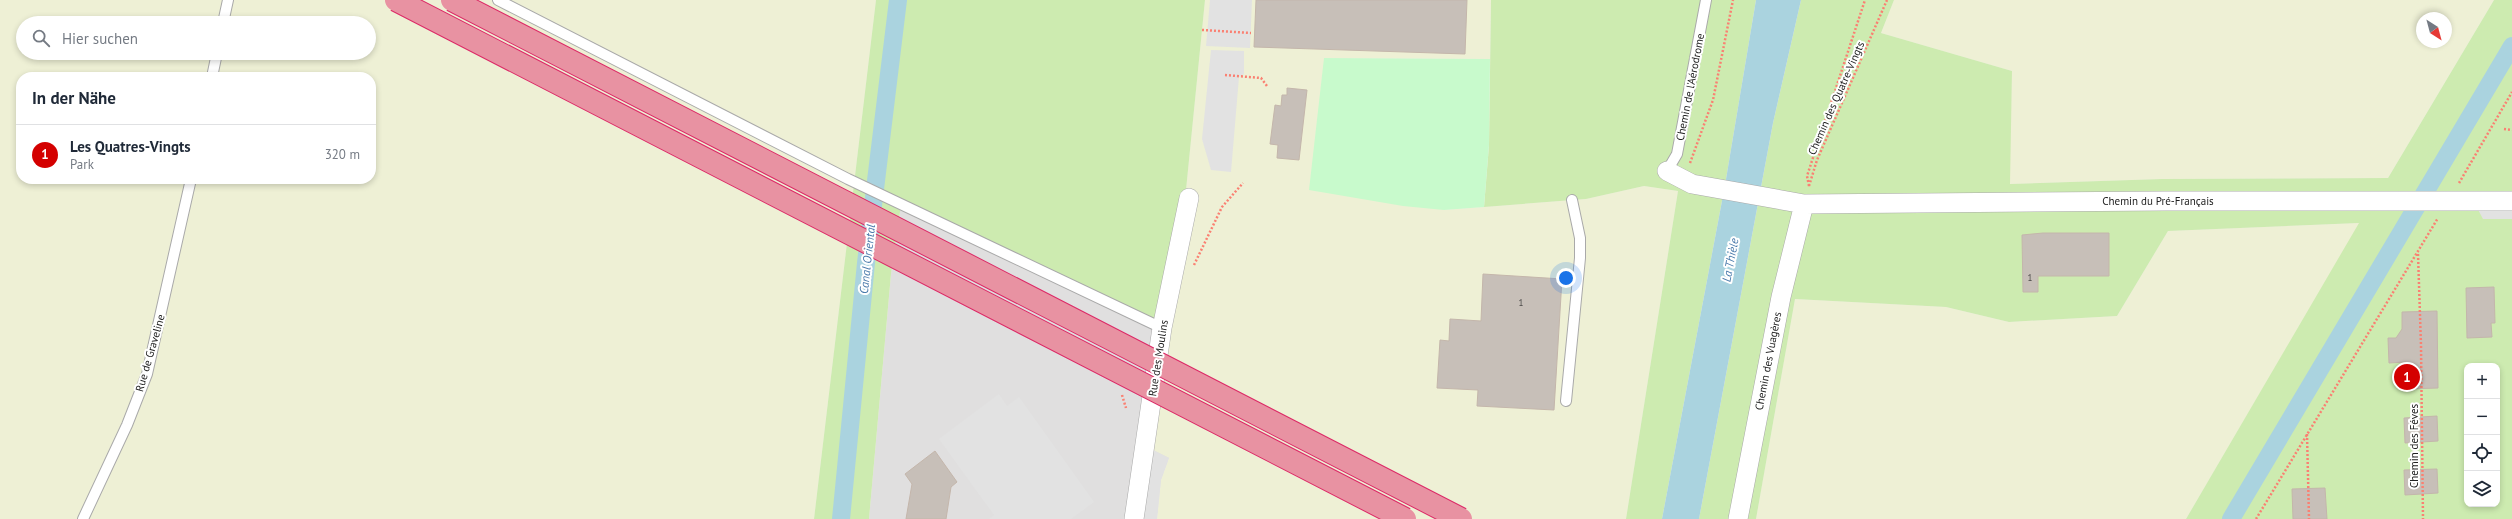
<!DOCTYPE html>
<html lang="de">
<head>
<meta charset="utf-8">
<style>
	:root { --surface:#fff; --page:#f6f6f7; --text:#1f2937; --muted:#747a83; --line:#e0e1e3; --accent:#d40000 }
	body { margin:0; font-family:"PT Sans",sans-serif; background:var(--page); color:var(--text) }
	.controls { position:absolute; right:12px; bottom:12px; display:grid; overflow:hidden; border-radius:8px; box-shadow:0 2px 6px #0003 }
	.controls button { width:36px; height:36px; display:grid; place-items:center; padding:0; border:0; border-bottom:1px solid var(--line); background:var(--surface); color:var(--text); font:20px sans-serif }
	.compass { position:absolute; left:2416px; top:12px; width:36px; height:36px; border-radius:50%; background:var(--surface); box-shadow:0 2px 6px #0003; rotate:144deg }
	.you { position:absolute; left:1566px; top:278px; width:14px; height:14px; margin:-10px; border:3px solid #fff; border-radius:50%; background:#1a73e8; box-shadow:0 0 0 6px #1a73e833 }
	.badge { display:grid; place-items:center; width:26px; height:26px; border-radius:50%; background:var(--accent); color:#fff; font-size:13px; font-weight:700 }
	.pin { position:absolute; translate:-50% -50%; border:2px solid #fff; box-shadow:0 1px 4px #0006 }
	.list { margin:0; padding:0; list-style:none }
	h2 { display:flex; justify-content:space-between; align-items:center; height:52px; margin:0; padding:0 16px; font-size:17px }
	h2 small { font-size:13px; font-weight:400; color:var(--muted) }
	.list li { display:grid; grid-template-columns:26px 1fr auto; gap:12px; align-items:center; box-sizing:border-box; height:60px; padding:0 16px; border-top:1px solid var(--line) }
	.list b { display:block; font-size:15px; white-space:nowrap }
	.list p { margin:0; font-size:13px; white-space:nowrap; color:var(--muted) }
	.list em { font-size:13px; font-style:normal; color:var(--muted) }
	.icon { flex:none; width:22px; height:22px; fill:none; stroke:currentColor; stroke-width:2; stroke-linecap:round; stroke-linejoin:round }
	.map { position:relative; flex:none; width:2512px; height:519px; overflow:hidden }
	.search { position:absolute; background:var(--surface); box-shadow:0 2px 6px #0003; left:16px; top:16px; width:360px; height:44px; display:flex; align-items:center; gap:10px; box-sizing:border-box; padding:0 14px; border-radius:22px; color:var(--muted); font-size:15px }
	.panel { position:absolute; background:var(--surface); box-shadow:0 2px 6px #0003; left:16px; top:72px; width:360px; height:112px; border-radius:16px }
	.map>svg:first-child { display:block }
	.residential { fill:#e0dfdf }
	.farmland { fill:#eef0d5; fill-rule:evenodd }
	.grass { fill:#cdebb0; fill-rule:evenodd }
	.park { fill:#c8facc }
	.parking { fill:#e2e2e2 }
	.water { fill:#aad3df }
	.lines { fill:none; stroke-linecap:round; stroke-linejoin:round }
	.canal { stroke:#aad3df; stroke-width:18 }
	.building { fill:#c7bfb8; stroke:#c4b6ab }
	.lane-casing { stroke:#a9a9a9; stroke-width:12 }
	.street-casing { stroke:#a9a9a9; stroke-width:20 }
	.path { stroke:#fa8072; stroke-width:2.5; stroke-dasharray:2 2; stroke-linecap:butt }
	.lane { stroke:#fff; stroke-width:10 }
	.street { stroke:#fff; stroke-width:19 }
	.highway-bridge-casing { stroke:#dc2a67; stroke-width:24; stroke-linecap:butt }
	.highway-bridge { stroke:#e892a2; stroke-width:22 }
	.labels { text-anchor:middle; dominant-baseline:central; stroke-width:4; stroke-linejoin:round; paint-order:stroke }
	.number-label { font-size:9px; fill:#4b4948 }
	.street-label { font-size:11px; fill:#222; stroke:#fff }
	.water-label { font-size:12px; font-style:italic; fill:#4a7aab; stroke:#fff }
</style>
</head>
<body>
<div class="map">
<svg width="2512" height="519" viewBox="0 0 2512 519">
	<rect width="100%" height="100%" fill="#f2efe9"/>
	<!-- residential -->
	<path class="residential" d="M901 205 1162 328 1169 458 1161 480 1157 519H869L891 274Z"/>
	<!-- farmland -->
	<path class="farmland" d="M0 0H876L814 519H0ZM23 23H369V53H23ZM21 77H371V179H21Z
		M1205 0H1491L1490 59 1324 58 1444 210 1586 199 1644 186 1678 191 1626 519H1157L1161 480 1169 458 1143 445 1186 190Z
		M1894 0H2494L2388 178 2162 179 2009 184 2012 71 1881 33ZM2422 18H2446V42H2422Z
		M2360 223 2186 519H1756L1795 299 1946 307 2009 322 2117 316 2168 231Z"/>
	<!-- grass -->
	<path class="grass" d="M876 0H1205L1186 190 1162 328 901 205 891 274 869 519H814Z
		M1491 0H1756L1725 185 1662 519H1626L1678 191 1644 186 1586 199 1484 207 1489 145Z
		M1801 0H1894L1881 33 2012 71 2010 184 2162 179 2388 178 2494 0H2512V519H2186L2359 223 2168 231 2117 316 2009 322 1946 307 1795 299 1756 519H1699L1773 123ZM2467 366H2497V504H2467Z"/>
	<!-- park -->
	<path class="park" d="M1324 58 1490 59 1489 145 1484 207 1444 210 1403 206 1309 190Z"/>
	<!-- parking -->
	<path class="parking" d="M1210 0H1252L1250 48 1206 46Z
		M1211 50 1244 51V74L1239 77 1231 172 1211 170 1202 139Z
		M2512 201V219H2483L2474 202Z
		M999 394 1007 406 1019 397 1094 502 1071 519H989L994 515 939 439Z
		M1143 445 1169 458 1161 480 1157 519H1134Z"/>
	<!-- water -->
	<path class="water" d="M1756 0H1801L1773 123 1699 519H1662L1725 185Z"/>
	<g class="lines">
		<!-- canal -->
		<path class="canal" d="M841 519 866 263 898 0
			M2231 519 2512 46"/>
	</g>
	<!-- building -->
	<path class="building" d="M1256 0H1467L1465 54 1254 47Z
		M1287 88 1307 90 1299 160 1277 158 1278 145 1270 144 1275 105 1281 106 1282 95H1287Z
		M2043 233H2109V276H2038V292H2023L2022 235Z
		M1483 274 1562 279 1554 410 1477 406 1478 390 1437 388 1440 340 1449 341 1450 319 1481 321Z
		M2494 287 2495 323H2491L2492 337 2467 338 2466 288Z
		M2437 311 2438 388 2407 389 2406 362 2389 363 2388 338H2396L2402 329V312Z
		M2437 416 2438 441 2405 443 2404 418Z
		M935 451 957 482 951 487 946 519H906L912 484 905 474Z
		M2437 469 2438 493 2405 495 2404 470Z
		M2325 488 2327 519H2293L2292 489Z"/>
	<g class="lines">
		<!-- lane casing -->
		<g class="lane-casing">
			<path id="lane" d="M498 0 848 179 1162 328
				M223 23 228 0
				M212 77 217 53
				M1667 171 1677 154 1706 0
				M1566 401 1580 258V238L1572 200
				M83 519 127 425 147 374 191 179"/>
		</g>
		<!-- street casing -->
		<g class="street-casing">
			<path id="street" d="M1667 171 1692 184 1804 204 2165 201H2512
				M1134 519 1162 328 1189 198
				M1738 519 1781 297 1804 204"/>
		</g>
		<!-- path -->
		<path class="path" d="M1202 30 1251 33
			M1225 75 1261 78 1267 86
			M2504 129 2512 130
			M1690 163 1713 100 1733 0
			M2459 183 2512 92
			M1809 186 1817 160 1887 0
			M1809 186 1807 176 1865 0
			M2418 254 2421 346 2423 519
			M1194 265 1222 207 1243 183
			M1122 395 1126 408
			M2307 434 2309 519
			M2256 519 2438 218"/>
		<!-- lane -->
		<use href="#lane" class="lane"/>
		<!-- street -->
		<use href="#street" class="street"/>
		<!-- highway-bridge casing -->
		<g class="highway-bridge-casing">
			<path id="highway-bridge" d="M396 0 1405 519
				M452 0 1461 519"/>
		</g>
		<!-- highway-bridge -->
		<use href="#highway-bridge" class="highway-bridge"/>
	</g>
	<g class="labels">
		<!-- number labels -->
		<g class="number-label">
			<text x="2030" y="277">1</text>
			<text x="1521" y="302">1</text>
		</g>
		<!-- street labels -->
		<g class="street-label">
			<text transform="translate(1690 87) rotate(-79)">Chemin de l'Aérodrome</text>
			<text transform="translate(1836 98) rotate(-66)">Chemin des Quatre-Vingts</text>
			<text x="2158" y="201">Chemin du Pré-Français</text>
			<text transform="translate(150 353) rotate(-74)">Rue de Graveline</text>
			<text transform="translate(1158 358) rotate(-81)">Rue des Moulins</text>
			<text transform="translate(1768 361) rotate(-79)">Chemin des Vuagères</text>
			<text transform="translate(2414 446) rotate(-90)">Chemin des Féves</text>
		</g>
		<!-- water labels -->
		<g class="water-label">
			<text transform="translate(867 259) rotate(-84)">Canal Oriental</text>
			<text transform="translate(1730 260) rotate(-79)">La Thièle</text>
		</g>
	</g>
</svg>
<div class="controls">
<button>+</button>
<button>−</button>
<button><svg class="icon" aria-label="locate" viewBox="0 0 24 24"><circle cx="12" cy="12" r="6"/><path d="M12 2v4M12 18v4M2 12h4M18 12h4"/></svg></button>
<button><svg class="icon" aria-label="layers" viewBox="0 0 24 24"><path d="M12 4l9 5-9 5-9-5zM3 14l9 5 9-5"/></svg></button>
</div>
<svg class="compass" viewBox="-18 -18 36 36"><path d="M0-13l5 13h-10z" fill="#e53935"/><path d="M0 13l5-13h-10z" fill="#747a83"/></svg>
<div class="you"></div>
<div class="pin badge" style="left:2407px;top:377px">1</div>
<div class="search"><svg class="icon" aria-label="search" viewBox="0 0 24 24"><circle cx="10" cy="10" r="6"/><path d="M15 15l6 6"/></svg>Hier suchen</div>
<section class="panel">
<h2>In der Nähe<small></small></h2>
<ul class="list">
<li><span class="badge">1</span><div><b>Les Quatres-Vingts</b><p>Park</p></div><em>320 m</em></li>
</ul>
</section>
</div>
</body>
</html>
